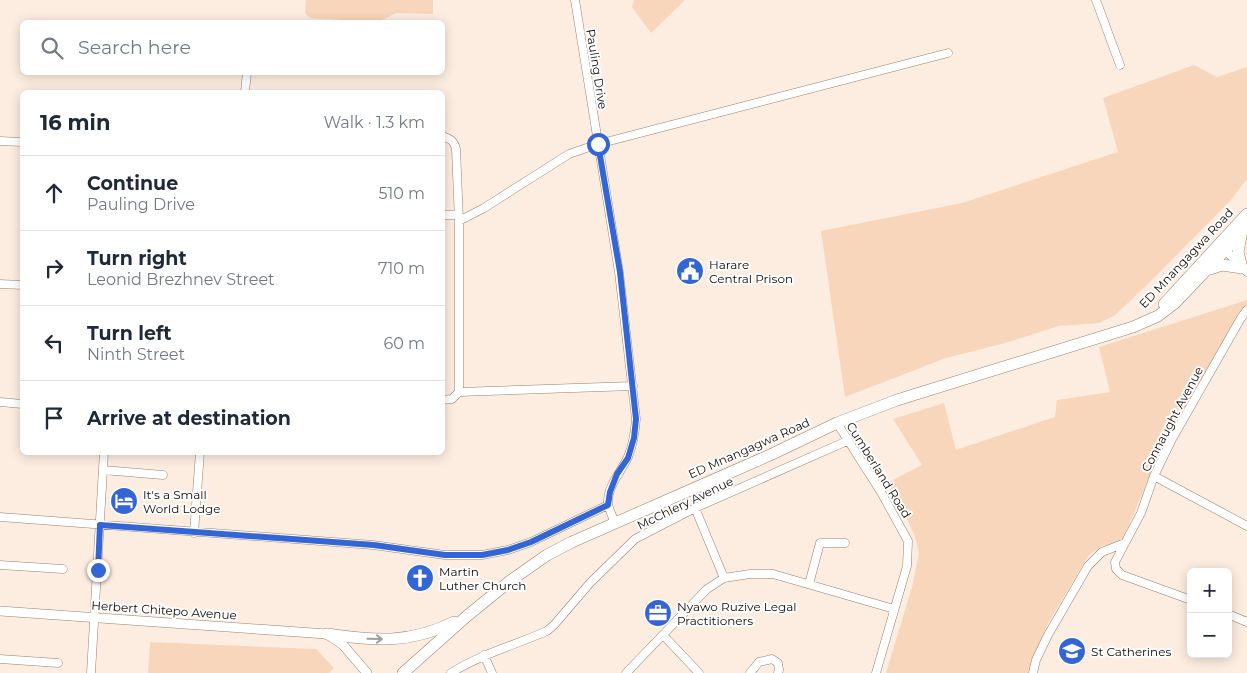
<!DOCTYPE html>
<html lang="en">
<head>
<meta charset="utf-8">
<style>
	:root { --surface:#fff; --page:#f6f6f7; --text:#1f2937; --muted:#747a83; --line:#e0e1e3 }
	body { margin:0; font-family:Montserrat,sans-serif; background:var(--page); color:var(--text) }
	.controls { position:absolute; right:15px; bottom:15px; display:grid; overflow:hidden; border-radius:8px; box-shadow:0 2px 12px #0003 }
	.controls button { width:45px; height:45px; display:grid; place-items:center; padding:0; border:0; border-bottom:1px solid var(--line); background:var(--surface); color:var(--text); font:25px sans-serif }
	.stop { position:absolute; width:15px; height:15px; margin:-11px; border:4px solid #3365d4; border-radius:50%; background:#fff }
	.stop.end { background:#3365d4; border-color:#fff; box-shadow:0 1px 5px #0008 }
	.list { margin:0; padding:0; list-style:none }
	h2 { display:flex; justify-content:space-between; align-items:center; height:65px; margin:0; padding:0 20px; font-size:21px }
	h2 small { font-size:16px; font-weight:400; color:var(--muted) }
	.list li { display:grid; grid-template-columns:32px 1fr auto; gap:15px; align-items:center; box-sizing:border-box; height:75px; padding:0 20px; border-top:1px solid var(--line) }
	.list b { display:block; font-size:19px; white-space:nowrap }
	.list p { margin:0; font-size:16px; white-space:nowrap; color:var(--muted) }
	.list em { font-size:16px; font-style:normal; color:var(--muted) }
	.icon { flex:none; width:28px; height:28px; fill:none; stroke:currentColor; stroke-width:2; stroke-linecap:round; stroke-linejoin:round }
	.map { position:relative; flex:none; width:1247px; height:673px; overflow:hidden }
	.search { position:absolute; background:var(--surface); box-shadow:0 2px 12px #0003; left:20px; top:20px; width:425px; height:55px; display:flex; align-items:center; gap:12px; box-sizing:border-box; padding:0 18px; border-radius:8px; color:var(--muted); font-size:19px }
	.panel { position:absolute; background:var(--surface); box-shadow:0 2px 12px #0003; left:20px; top:90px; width:425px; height:365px; border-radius:8px }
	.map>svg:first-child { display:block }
	.grass { fill:#f8d6bb }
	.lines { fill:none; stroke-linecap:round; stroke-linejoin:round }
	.minor-casing { stroke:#98816f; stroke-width:9 }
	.major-casing { stroke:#98816f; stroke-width:10 }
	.highway-casing { stroke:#98816f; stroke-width:12 }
	.minor { stroke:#fff; stroke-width:8 }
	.major { stroke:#fff; stroke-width:9 }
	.highway { stroke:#fff; stroke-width:11 }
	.oneway { stroke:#a09d9b }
	.route { stroke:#3365d4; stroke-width:6 }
	.labels { text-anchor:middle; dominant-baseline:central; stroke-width:4; stroke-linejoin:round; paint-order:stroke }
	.street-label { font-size:12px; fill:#110904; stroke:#fff }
	.poi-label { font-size:12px; fill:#110904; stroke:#fff; text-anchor:start }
</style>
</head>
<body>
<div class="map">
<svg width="1247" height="673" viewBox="0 0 1247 673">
	<rect width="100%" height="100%" fill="#fdede1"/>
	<!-- grass -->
	<path class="grass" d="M306 0H433V14L396 13 378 22 310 18 305 13Z
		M634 0H685L651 33 632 7Z
		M1194 65 1217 77 1247 67V179L1230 201 1148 284 1114 316 1099 323 1059 326 1005 343 946 358 845 397 821 231 962 203 1118 152 1103 98Z
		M1247 300V309L1185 414 1147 483 1121 543 1102 546 1088 556 1046 627 1030 673H886L912 587 919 553 915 537 903 509 887 483 922 465 893 419 944 403 956 450 1055 417 1057 400 1110 392 1099 347Z
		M150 642 316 649 334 668 329 673H148Z"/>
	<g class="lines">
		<!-- minor casing -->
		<g class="minor-casing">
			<path id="minor" d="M575 0 619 272 636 419C635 432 633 445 628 457 621 472 607 486 608 504 609 510 613 517 615 523
				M1096 0 1120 65
				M245 92 247 72
				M442 136C451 139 454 141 456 149L459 221V392
				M0 141 22 142
				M442 215H458
				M459 221 484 208 569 154 598 144 948 53
				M1222 247 1247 272
				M0 284 22 285
				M442 400 452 399 459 392 633 386
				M0 402 22 404
				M837 423 881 492 908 541 907 566 876 673
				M103 470 163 475
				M1154 476 1247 526
				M695 508 724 578
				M0 517 373 545 445 555H482L508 550 531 542 608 505
				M194 533 200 452
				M0 565 63 569
				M809 584 820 543H845
				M1191 600 1122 575 1116 569 1115 562 1141 513 1154 476 1172 439 1241 318 1247 310
				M1228 614 1247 622
				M663 635 699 673
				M484 655 492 673
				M0 659 58 663
				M91 673 104 452
				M451 673C481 654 515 645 547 631L554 625 590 583 635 539 695 508 847 441
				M626 673 707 589 724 578 750 574H773L894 609
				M750 673 759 662 772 659 778 663 779 670 778 673
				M1033 673 1036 660 1048 635 1088 566 1102 552 1125 543"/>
		</g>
		<!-- major casing -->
		<g class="major-casing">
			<path id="major" d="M0 611 327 634 343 645 367 673"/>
		</g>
		<!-- highway casing -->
		<g class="highway-casing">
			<path id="highway" d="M1210 269 1222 265 1242 268 1238 252 1241 236
				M1164 304 1247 214
				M327 634C374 641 410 644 454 622
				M403 673 467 616 510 581 547 555 572 542 770 455 837 423 897 400 1133 327 1158 316 1175 303 1247 227"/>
		</g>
		<!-- minor -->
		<use href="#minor" class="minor"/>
		<!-- major -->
		<use href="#major" class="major"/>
		<!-- highway -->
		<use href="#highway" class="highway"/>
	</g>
	<!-- one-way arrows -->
	<defs><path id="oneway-shaft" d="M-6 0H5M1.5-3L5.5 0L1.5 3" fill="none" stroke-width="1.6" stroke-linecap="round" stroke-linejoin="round" transform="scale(1.25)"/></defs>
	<use class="oneway" href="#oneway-shaft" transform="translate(375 639) rotate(1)"/>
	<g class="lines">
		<!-- route -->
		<path class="route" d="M98 570 100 525 374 545 445 555H482L508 550 531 542 608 505 610 492 617 474 628 458 634 438 636 419 620 272 598 144"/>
	</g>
	<!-- icons -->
	<defs>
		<g id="civic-disc" transform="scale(1.4375)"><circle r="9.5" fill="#3365d4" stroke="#fff"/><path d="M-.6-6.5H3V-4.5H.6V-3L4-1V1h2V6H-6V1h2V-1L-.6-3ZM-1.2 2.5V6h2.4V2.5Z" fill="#fff"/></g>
		<g id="hotel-disc" transform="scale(1.4375)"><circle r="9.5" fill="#3365d4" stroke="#fff"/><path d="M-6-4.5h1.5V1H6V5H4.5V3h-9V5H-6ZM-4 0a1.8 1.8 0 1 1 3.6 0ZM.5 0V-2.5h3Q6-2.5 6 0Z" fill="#fff"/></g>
		<g id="church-disc" transform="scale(1.4375)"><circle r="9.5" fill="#3365d4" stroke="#fff"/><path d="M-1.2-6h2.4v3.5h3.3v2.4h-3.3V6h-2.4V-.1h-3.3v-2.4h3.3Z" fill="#fff"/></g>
		<g id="office-disc" transform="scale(1.4375)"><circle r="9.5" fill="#3365d4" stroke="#fff"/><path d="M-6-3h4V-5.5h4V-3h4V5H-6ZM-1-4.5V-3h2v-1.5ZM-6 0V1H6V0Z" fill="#fff"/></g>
		<g id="school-disc" transform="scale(1.4375)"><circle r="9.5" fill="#3365d4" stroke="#fff"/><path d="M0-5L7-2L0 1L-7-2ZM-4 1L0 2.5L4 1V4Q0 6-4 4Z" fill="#fff"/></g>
	</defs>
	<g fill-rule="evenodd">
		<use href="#civic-disc" x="690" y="271"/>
		<use href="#hotel-disc" x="124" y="501"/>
		<use href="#church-disc" x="420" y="578"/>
		<use href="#office-disc" x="658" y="613"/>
		<use href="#school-disc" x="1072" y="651"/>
	</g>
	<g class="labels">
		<!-- street labels -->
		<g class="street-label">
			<text transform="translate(597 69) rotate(81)">Pauling Drive</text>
			<text transform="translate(1186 258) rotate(-47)">ED Mnangagwa Road</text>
			<text transform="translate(1172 419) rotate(-62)">Connaught Avenue</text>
			<text transform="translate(749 448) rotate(-24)">ED Mnangagwa Road</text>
			<text transform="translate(879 470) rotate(58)">Cumberland Road</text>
			<text transform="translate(685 503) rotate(-26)">McChlery Avenue</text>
			<text transform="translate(164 610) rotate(4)">Herbert Chitepo Avenue</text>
		</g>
		<!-- poi labels -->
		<g class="poi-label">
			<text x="709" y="264">Harare<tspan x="709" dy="14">Central Prison</tspan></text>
			<text x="143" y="494">It's a Small<tspan x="143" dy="14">World Lodge</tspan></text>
			<text x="439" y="571">Martin<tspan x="439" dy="14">Luther Church</tspan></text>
			<text x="677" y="606">Nyawo Ruzive Legal<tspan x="677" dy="14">Practitioners</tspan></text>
			<text x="1091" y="651">St Catherines</text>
		</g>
	</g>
</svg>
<div class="controls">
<button>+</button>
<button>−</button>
</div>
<div class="stop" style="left:598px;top:144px"></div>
<div class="stop end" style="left:98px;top:570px"></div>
<div class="search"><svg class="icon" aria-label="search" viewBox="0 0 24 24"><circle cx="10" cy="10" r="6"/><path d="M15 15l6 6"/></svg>Search here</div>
<section class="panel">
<h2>16 min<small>Walk · 1.3 km</small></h2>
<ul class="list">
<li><svg class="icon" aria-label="ahead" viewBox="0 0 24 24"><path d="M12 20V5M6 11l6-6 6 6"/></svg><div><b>Continue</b><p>Pauling Drive</p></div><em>510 m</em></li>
<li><svg class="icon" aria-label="right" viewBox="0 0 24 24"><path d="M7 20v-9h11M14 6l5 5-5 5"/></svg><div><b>Turn right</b><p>Leonid Brezhnev Street</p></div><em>710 m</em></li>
<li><svg class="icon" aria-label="left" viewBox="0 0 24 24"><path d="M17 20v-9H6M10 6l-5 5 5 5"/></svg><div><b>Turn left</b><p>Ninth Street</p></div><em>60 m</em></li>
<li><svg class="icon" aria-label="arrive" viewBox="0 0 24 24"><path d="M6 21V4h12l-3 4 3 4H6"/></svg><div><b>Arrive at destination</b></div></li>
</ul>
</section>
</div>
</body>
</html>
